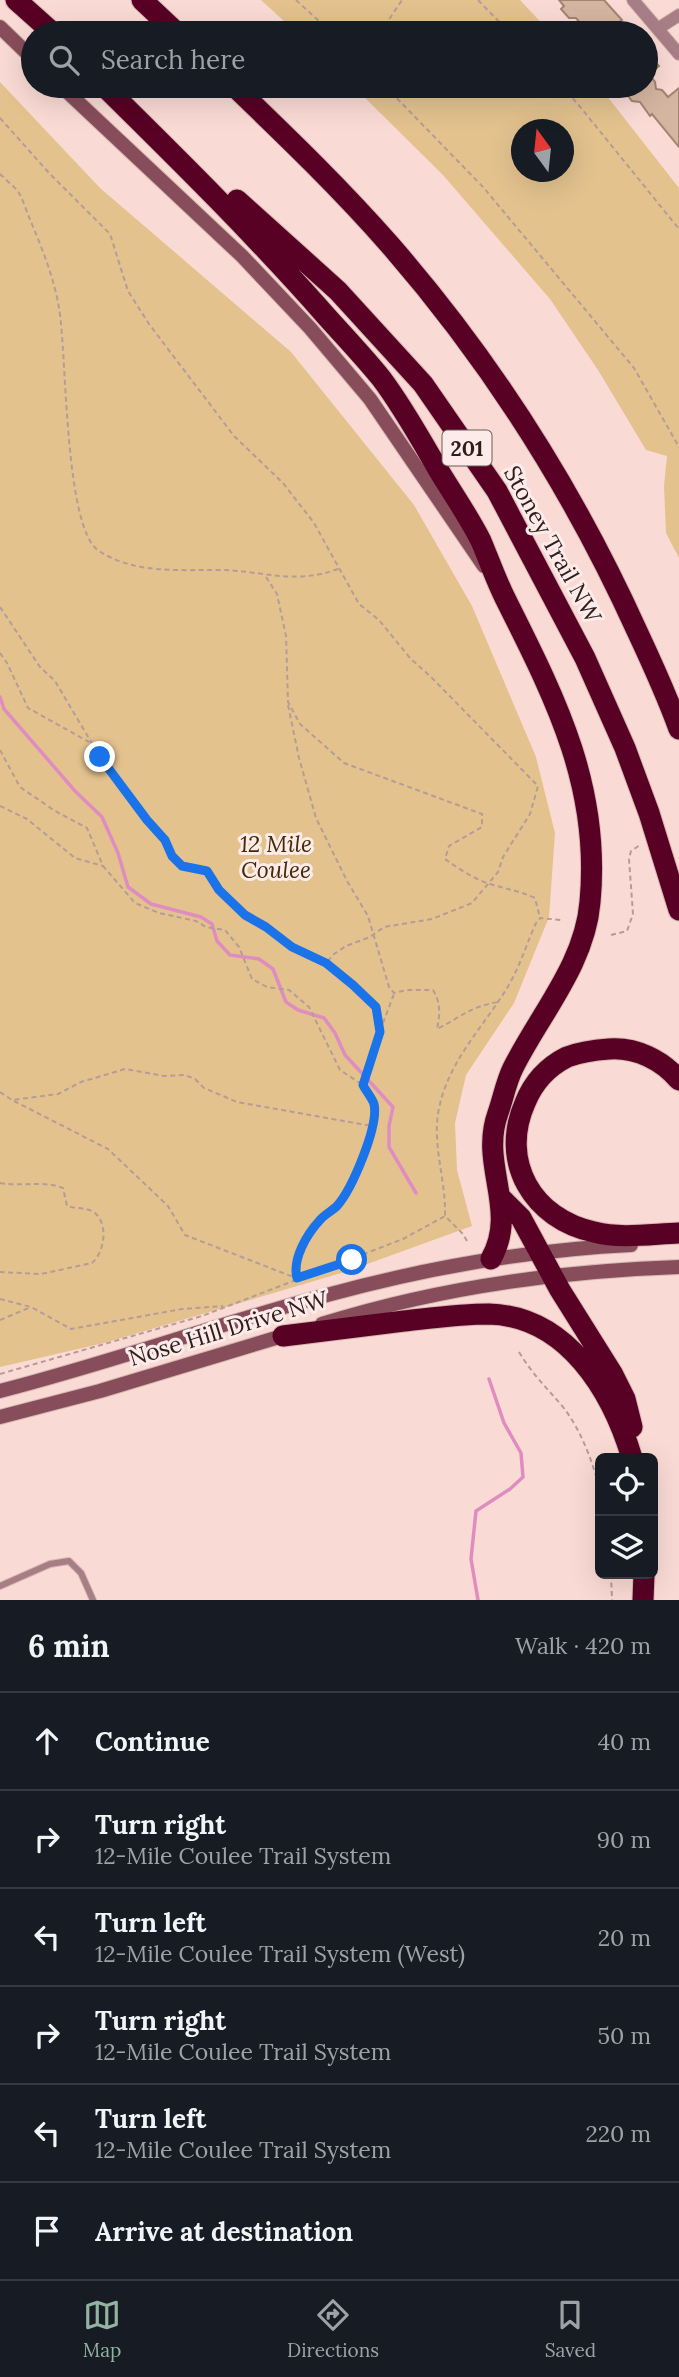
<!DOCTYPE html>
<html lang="en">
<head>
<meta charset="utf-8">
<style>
	:root { --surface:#171b24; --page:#20242c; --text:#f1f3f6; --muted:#9ea1a6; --line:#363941; --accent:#91b4a0 }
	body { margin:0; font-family:Lora,serif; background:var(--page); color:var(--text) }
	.controls { position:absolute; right:21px; bottom:21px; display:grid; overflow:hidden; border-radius:10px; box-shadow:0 7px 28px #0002 }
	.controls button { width:63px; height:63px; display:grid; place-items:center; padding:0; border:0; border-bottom:2px solid var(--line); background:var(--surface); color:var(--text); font:35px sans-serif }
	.compass { position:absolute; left:511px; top:119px; width:63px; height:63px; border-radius:50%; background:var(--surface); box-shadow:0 7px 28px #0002; rotate:345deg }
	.stop { position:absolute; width:21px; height:21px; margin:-16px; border:5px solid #1a73e8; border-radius:50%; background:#fff }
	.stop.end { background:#1a73e8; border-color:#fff; box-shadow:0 2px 7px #0008 }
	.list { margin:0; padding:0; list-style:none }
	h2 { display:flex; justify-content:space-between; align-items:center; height:91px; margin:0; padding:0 28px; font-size:30px }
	h2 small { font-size:23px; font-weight:400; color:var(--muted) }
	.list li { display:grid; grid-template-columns:46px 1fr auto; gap:21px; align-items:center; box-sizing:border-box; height:98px; padding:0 28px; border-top:2px solid var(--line) }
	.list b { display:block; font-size:26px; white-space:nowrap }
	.list p { margin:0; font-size:23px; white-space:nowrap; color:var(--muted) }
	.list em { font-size:23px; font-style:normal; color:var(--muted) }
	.icon { flex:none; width:38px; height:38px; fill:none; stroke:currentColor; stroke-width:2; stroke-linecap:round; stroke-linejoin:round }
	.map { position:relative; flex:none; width:679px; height:1600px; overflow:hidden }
	.search { position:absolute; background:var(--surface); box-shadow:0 7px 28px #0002; left:21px; right:21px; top:21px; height:77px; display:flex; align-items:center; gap:18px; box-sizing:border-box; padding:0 24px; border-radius:38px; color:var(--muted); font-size:26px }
	.sheet { height:679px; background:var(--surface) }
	nav { display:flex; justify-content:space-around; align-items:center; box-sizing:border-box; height:98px; border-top:2px solid var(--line); background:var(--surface); font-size:19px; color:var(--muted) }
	nav a { display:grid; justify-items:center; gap:4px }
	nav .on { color:var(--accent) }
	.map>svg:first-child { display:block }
	.green { fill:#e3c28e; fill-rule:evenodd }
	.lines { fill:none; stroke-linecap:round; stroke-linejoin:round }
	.stream { stroke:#df8dc1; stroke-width:3.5 }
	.building { fill:#d4b5a1; stroke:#a28471; stroke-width:2 }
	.lane-casing { stroke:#d5b8b3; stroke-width:8 }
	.street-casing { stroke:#d5b8b3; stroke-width:14 }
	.secondary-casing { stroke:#d5b8b3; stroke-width:16 }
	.highway-casing { stroke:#d5b8b3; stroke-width:23 }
	.path { stroke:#b69c97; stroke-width:2; stroke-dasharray:5 3.5; stroke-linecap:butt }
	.lane { stroke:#a87e86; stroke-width:6 }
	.street { stroke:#a87e86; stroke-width:12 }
	.secondary { stroke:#884d5a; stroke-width:14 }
	.highway { stroke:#580124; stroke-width:21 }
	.route { stroke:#1a73e8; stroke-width:9 }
	.labels { text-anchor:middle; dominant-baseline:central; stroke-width:6; stroke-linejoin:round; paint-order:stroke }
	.shield { fill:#fcebe8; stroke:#6b5c59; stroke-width:2 }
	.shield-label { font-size:21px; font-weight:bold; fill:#2d1e1c }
	.street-label { font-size:23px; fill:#2d1e1c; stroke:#fcebe8 }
	.park-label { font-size:23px; font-style:italic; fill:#402c05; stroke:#fcebe8 }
</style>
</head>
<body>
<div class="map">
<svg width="679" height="1600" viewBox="0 0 679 1600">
	<rect width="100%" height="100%" fill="#fadad4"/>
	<!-- green -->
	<path class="green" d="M261 0H520L551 33H297Z
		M0 82 100 188 291 352 414 505 472 606 536 757 555 833 549 917 514 1003 466 1075 455 1123 457 1170 472 1226 348 1271 104 1343 0 1367Z
		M353 86H599L679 188V558L666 533 664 486 667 456 646 450 598 370 550 299 443 175ZM522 130H564V172H522Z"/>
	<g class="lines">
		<!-- stream -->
		<path class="stream" d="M0 697 4 709 75 791 102 817 118 853 128 887 151 904 201 917 212 924 217 941 230 955 259 959 273 969 286 1002 298 1010 324 1018 335 1033 345 1055 393 1107 389 1126V1147L416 1193
			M478 1600 471 1559 476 1511 510 1489 523 1477 521 1453 504 1423 489 1379"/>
	</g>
	<!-- building -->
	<path class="building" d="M559 0H604L622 20 613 28 618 33H589L576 18H569L561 9 564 6Z
		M646 50 659 66 649 74 655 82 656 89 662 90 668 97 679 88V147L652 114 650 116 640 102 632 101 628 96 629 86H646Z"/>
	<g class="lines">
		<!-- lane casing -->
		<g class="lane-casing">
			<path id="lane" d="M0 1586 50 1564 69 1561 81 1573 93 1600"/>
		</g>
		<!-- street casing -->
		<g class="street-casing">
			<path id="street" d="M633 0 679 54
				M659 28 679 15"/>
		</g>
		<!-- secondary casing -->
		<g class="secondary-casing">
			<path id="secondary" d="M0 27 33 59
				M61 86 242 256 310 328 370 399 484 566
				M322 1324C437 1288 559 1271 679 1267
				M0 1391C110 1363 217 1324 327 1295 426 1268 528 1250 631 1245
				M0 1417 100 1391 289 1334"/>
		</g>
		<!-- highway casing -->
		<g class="highway-casing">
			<path id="highway" d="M16 0 53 33
				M142 0 177 33
				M104 86C180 161 256 236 327 317 345 337 364 357 381 378 403 407 421 440 439 471 453 494 469 517 481 541 489 560 496 580 505 598 555 698 601 786 590 902 585 964 540 1014 513 1068 506 1082 503 1099 498 1113 479 1165 519 1209 491 1259
				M234 86C287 137 341 189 390 245 491 361 574 492 637 631 652 663 667 696 679 729
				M237 200 338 291 423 384 497 491 585 658 625 748 649 813 679 910
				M679 1080C662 1060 636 1047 609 1049 595 1050 580 1052 567 1057 547 1067 533 1083 525 1103 499 1162 533 1219 594 1232 621 1239 651 1234 679 1233
				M500 1197 521 1218 560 1290 612 1373 625 1399 632 1427
				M283 1336C323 1331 364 1326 404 1321 432 1318 461 1314 489 1314 567 1316 612 1391 632 1458
				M643 1600 644 1574"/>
		</g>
		<!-- path -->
		<path class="path" d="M296 0 332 33
			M478 0 510 33
			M380 33 402 0
			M385 86 483 187 634 368 679 447
			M561 86 577 103 679 229
			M0 118 49 173 110 234 128 291 149 324 234 436 283 483 314 523 359 604 379 620 410 658 431 677 538 786 530 814 503 857 498 872 472 903 432 919 384 927 370 937 346 946 334 954 326 963
			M0 174C6 180 14 186 19 193 23 200 26 210 29 217 41 246 54 277 59 308 67 353 64 529 99 551 133 573 174 570 213 570 260 569 291 586 338 569
			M266 577 277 594 286 636 288 702 300 724 344 763 482 814V827L449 846 445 859C459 869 474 879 490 884 506 889 520 891 535 898L540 918
			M0 607 40 667 55 681 100 757 107 763 127 794 165 840 172 856 182 866 207 871 219 890 245 915 266 927 292 947 326 963 353 985 376 1007 380 1032 363 1083
			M0 653 7 663 28 708 89 742
			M288 705 299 758 316 818 347 881 368 916 389 987 394 993 407 990H433C441 1003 440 1015 437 1029 461 1017 469 1007 498 1002
			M0 750 20 787 55 811 87 828 103 866 135 903 159 913 196 921 206 927 225 930 239 947 252 979 267 987 289 990 309 1007 340 1070 363 1085 374 1104 373 1126 368 1147 338 1205 319 1220 303 1244 295 1268 297 1278
			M0 806 27 819 75 858 103 866
			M611 935 627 931 633 914 629 859 631 851 640 845
			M380 1031 394 994
			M0 1092 12 1100 58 1094 81 1082 125 1069 164 1076 185 1075 195 1079 204 1088 237 1102 372 1126
			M14 1101 108 1149 168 1206 185 1235 296 1278
			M0 1183C22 1187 42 1180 63 1188L67 1206C76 1209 87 1207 95 1213 109 1225 104 1253 92 1263L41 1274 0 1272
			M467 1241 463 1234 445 1216C446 1181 433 1148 438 1114 446 1062 485 1026 510 983 521 963 527 943 536 923L540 918 561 920
			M0 1299 31 1307 71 1329 182 1309 223 1306
			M0 1320 31 1307
			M519 1352C533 1375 546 1387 563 1407 581 1430 593 1462 600 1491
			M0 1374 202 1316 403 1239 445 1216
			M611 1574 612 1600"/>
		<!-- lane -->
		<use href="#lane" class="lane"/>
		<!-- street -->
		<use href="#street" class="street"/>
		<!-- secondary -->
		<use href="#secondary" class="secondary"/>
		<!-- highway -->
		<use href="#highway" class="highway"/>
	</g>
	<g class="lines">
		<!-- route -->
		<path class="route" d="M100 757 147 820 165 840 172 856 182 866 207 871 219 890 245 915 266 927 292 947 326 963 353 985 376 1007 380 1032 363 1085C366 1091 372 1098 374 1104 379 1126 352 1189 337 1206 332 1211 325 1214 320 1220 307 1234 292 1259 297 1278L352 1260"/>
	</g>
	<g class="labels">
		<!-- shield labels -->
		<rect class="shield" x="442.5" y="430.5" width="49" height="35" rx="5"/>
		<g class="shield-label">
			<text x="467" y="448">201</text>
		</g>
		<!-- street labels -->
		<g class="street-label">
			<text transform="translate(553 544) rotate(61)">Stoney Trail NW</text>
			<text transform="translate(228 1328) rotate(-17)">Nose Hill Drive NW</text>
		</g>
		<!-- park labels -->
		<g class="park-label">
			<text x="276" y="843">12 Mile<tspan x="276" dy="26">Coulee</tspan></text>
		</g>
	</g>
</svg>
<div class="controls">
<button><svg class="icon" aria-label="locate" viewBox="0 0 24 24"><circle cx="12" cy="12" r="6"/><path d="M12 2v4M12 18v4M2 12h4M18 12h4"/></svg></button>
<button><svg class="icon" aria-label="layers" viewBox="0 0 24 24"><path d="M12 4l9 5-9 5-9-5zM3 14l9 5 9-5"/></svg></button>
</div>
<svg class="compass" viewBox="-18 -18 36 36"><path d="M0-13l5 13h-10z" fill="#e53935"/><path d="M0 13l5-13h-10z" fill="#9ea1a6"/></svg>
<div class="stop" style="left:352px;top:1260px"></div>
<div class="stop end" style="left:100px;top:757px"></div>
<div class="search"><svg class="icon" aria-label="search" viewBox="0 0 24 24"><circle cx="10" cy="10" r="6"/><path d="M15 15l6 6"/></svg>Search here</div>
</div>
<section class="sheet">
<h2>6 min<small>Walk · 420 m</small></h2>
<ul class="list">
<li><svg class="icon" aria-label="ahead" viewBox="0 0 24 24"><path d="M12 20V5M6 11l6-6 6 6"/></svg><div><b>Continue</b></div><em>40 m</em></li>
<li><svg class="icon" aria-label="right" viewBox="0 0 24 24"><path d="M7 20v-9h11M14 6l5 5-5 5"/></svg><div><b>Turn right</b><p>12-Mile Coulee Trail System</p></div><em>90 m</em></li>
<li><svg class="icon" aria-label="left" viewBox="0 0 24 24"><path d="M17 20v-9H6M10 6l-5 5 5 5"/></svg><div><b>Turn left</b><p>12-Mile Coulee Trail System (West)</p></div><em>20 m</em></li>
<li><svg class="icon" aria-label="right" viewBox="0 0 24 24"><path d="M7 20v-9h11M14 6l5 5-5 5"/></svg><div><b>Turn right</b><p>12-Mile Coulee Trail System</p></div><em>50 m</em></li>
<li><svg class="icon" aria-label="left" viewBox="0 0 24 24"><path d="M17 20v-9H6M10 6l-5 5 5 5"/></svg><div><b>Turn left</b><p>12-Mile Coulee Trail System</p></div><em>220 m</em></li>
<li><svg class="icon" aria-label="arrive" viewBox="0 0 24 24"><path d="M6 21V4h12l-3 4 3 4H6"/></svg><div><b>Arrive at destination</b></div></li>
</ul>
</section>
<nav>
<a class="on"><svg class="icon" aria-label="map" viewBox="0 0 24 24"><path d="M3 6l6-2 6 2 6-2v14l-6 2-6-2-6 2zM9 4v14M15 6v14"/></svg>Map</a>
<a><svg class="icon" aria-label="directions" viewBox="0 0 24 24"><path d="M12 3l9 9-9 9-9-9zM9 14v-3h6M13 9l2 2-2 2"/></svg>Directions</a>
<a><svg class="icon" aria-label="saved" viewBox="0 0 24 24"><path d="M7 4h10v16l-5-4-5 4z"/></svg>Saved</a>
</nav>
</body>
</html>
